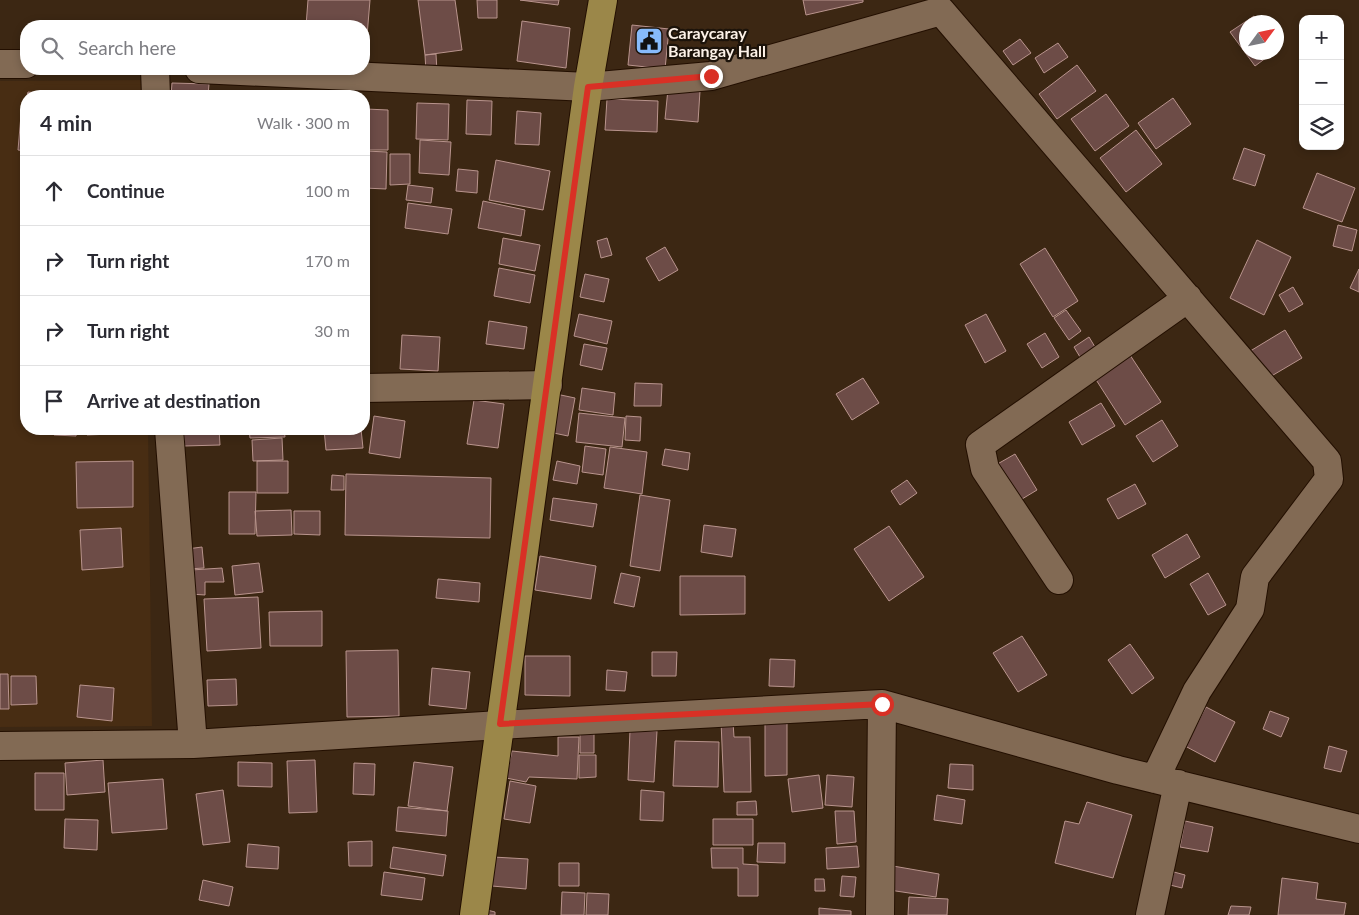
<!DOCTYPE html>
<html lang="en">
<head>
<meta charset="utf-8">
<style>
	:root { --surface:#fff; --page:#f2f2f3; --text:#2b2b33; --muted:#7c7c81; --line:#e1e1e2 }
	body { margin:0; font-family:Lato,sans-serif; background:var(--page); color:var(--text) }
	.controls { position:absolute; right:15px; top:15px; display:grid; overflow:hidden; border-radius:10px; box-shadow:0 2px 8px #0003 }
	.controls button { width:45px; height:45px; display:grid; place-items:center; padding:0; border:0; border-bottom:1px solid var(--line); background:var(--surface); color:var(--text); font:25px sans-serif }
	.compass { position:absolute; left:1239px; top:15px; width:45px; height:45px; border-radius:50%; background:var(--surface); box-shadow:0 2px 8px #0003; rotate:57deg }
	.stop { position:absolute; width:15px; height:15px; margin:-11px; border:4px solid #d93025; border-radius:50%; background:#fff }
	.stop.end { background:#d93025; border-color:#fff; box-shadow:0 1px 5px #0008 }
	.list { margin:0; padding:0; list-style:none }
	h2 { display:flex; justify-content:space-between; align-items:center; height:65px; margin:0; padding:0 20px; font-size:21px }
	h2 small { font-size:16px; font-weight:400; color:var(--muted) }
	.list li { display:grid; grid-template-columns:32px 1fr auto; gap:15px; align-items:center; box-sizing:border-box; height:70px; padding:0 20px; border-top:1px solid var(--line) }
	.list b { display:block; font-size:19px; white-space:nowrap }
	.list em { font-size:16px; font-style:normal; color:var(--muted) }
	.icon { flex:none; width:28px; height:28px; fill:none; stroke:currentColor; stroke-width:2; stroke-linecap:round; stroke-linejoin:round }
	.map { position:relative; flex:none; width:1359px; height:915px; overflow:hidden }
	.search { position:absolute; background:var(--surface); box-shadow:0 2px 8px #0003; left:20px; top:20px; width:350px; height:55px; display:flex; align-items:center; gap:12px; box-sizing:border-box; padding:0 18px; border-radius:20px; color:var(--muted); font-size:19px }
	.panel { position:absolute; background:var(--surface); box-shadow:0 2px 8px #0003; left:20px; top:90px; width:350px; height:345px; border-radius:20px }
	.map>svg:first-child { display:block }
	.built { fill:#482d13 }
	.building { fill:#6d4c47; stroke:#b9948d }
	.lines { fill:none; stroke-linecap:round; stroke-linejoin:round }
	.minor-casing { stroke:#230f00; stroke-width:30 }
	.major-casing { stroke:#230f00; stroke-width:30 }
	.minor { stroke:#826a54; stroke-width:28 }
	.major { stroke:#9b8749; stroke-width:28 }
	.route { stroke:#d93025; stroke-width:6 }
	.labels { text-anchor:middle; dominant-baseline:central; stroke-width:4.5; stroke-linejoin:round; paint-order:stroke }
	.poi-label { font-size:16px; font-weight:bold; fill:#fdf2e8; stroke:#1c130a; text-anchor:start }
</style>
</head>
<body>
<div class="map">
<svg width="1359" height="915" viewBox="0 0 1359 915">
	<rect width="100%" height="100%" fill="#3c2713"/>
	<!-- built -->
	<path class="built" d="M143 80V96H26V429H148L152 726 0 727V81Z"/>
	<!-- building -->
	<path class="building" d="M308 0H370L366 48H364V26H306Z
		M418 0H455L462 50 425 55Z
		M477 0H497V18H478Z
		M520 0H559L558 5Z
		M803 0H863V2L806 15Z
		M1254 16 1259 22H1246V52H1274L1255 66 1230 32Z
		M522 21 570 28 566 68 517 61Z
		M192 23 223 26H192Z
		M632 25 669 29 665 69 628 65Z
		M1020 39 1031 53 1013 65 1003 51Z
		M1058 43 1068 57 1044 73 1035 58Z
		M436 54 437 72H426L425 55Z
		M1077 65 1096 91 1057 119 1039 94Z
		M172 83 209 84 208 96H171Z
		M668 89 700 91 698 122 665 119Z
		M28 92 47 94V96H27Z
		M1106 94 1129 126 1095 151 1071 119Z
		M1173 98 1191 124 1156 149 1138 123Z
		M607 99 658 101 657 132 605 130Z
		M467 100 492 101 491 135 466 134Z
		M417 103 449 104 448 140 416 139Z
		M366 109 388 110V150H366Z
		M517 111 541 113 539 145 515 144Z
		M21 115H26V151L18 150Z
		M364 122H366L364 160Z
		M1136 130 1162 164 1126 192 1100 158Z
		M420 140 451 142 449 175 419 173Z
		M1244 148 1265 155 1255 186 1233 179Z
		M365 151 387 152 386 189 364 188Z
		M390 154H410V184L390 185Z
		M496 160 550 171 543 210 489 200Z
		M458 169 478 171 477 193 456 191Z
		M1317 173 1355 188 1342 222 1303 208Z
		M408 185 433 188 431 203 406 200Z
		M483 201 525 210 521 236 478 228Z
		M408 203 452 209 448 234 405 228Z
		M1338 225 1357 230 1352 251 1333 246Z
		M503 238 540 245 535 271 499 264Z
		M607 238 612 255 601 258 597 241Z
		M1257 240 1291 257 1264 315 1230 298Z
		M665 247 678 270 659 281 646 258Z
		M1045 248 1078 301 1053 317 1020 264Z
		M499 268 535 275 530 303 494 296Z
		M1359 269V292L1350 288Z
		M585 274 609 279 604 302 580 297Z
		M1293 287 1303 304 1289 312 1279 295Z
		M1066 310 1081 331 1069 340 1054 318Z
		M579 314 612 321 607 344 574 336Z
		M986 314 1006 351 985 363 965 325Z
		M489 321 527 327 524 349 486 344Z
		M1285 330 1302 358 1263 381 1247 353Z
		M1045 333 1059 357 1042 368 1027 344Z
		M402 335 440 337 438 371 400 369Z
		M1089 337 1098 352 1083 362 1074 347Z
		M584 344 607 348 602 370 580 365Z
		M1128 352 1161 402 1125 425 1093 375Z
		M863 378 879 403 852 420 836 394Z
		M635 383 662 384 661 406H634Z
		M582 388 615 393 613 415 579 410Z
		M556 394 575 398 568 436 549 432Z
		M474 400 504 404 498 448 467 444Z
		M1101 403 1115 426 1082 445 1069 422Z
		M579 413 625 418 622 447 576 442Z
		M374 416 405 421 400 458 369 453Z
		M626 416 641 417 640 441 625 440Z
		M1162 420 1178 446 1153 462 1136 436Z
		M54 429H77L76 436 54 435Z
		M87 429H112V434L87 435Z
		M184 429H219L220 445 184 446Z
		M249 429H284L285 437 250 438Z
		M324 429H361L363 448 326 450Z
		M282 438 283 460 253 461 252 440Z
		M585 446 606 449 603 475 582 472Z
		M610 447 647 452 642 494 604 488Z
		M665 449 690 453 688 470 662 465Z
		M1015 454 1037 490 1017 502 994 466Z
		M133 461V507L77 508 76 462Z
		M257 461H288V493H257Z
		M557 461 580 466 577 484 553 480Z
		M346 474 491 478 490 538 345 535Z
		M332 475 344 476V490H331Z
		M907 480 917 493 900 505 891 491Z
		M1135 484 1146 504 1118 519 1107 499Z
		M229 492H256L255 534H229Z
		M640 495 670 500 660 571 630 566Z
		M553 498 597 504 593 527 550 520Z
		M291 510 292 535 257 536 255 511Z
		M294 511H320V535L294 534Z
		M704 525 736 529 732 557 701 552Z
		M889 526 924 577 889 601 854 549Z
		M121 528 123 567 82 570 80 530Z
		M1187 534 1200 557 1165 578 1152 555Z
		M202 547 204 568 188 569 187 549Z
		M540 556 596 566 591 599 535 590Z
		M259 563 263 592 235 595 232 566Z
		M222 568 224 582H205V595L190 594 191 570Z
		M621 573 640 577 634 607 614 603Z
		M1208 573 1226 605 1208 615 1190 584Z
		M680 576H745V614L680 615Z
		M438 579 480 583 479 602 436 598Z
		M258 597 261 648 207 651 204 599Z
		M322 611V646H270L269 612Z
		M1022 636 1047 675 1018 692 993 653Z
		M1130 644 1154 678 1132 694 1108 660Z
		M398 650 399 716 347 717 346 651Z
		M652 652H677L676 676H652Z
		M525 656H570V696L525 695Z
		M770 659 795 660 794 687 769 686Z
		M432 668 470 672 466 709 429 705Z
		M607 670 627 672 625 691 606 690Z
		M0 674H8L9 709H0Z
		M11 676H36L37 704 11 705Z
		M236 679 237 705 208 706 207 680Z
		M80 685 114 688 112 721 77 717Z
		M1206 707 1235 722 1215 762 1185 746Z
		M1270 711 1289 718 1281 737 1263 729Z
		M765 720H787V775L765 776Z
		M721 721 733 722 734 737H750L751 792H724Z
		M630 730 657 731 654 782 628 780Z
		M580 733H594V753H580Z
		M558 737H579L577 779 529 777 526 782 506 778 512 751 558 756Z
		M675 741 719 742 718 787 673 786Z
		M1329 746 1347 751 1341 772 1324 768Z
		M579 755H596V777L579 778Z
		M103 760 105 792 67 795 65 763Z
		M315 760 317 812 289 813 287 761Z
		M238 762 272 763V787L238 786Z
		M414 762 453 767 447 811 408 806Z
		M354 763 375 764 374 795 353 794Z
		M950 764 973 765V790L948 788Z
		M35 773H64V810H35Z
		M819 775 823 808 792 812 788 779Z
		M827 775 854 777 852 807 825 805Z
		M163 779 167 829 112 833 108 783Z
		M510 781 536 786 530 823 504 819Z
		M223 790 230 842 203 845 196 794Z
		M641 790 664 792 663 821 640 820Z
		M937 795 965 800 962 824 934 820Z
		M756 801 757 815H737V802Z
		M1087 802 1132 815 1113 878 1055 863 1065 821 1079 824Z
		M398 807 448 811 446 836 396 831Z
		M835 811H854L856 842 837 844Z
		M65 819 98 820 97 850 64 848Z
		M713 819H753V845H713Z
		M1185 821 1213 827 1208 852 1180 847Z
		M372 841V866H349L348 842Z
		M758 843H785V863L757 862Z
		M248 844 279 847 278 869 246 867Z
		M857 846 859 867 827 869 826 848Z
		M393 847 446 855 443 876 390 868Z
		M711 848H743V864L758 865V896H738V868H712Z
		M493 857 528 859 526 889 492 886Z
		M559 863H579V886H559Z
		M893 866 939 874 936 897 889 890Z
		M384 872 425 878 422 900 381 895Z
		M1174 872 1185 875 1182 888 1170 885Z
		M842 876 856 877 854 897 840 896Z
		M1282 878 1318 883 1316 899 1346 903 1344 915H1278Z
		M815 879H824L825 891H815Z
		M203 880 233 887 229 906 199 900Z
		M562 892 585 893 584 915H561Z
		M587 893 609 894 608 915H586Z
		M909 897 948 899 947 915H908Z
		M1231 906 1251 907 1249 915H1228Z
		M819 908 851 911V915H819Z
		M483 909 495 912V915H481Z"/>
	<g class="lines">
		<!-- minor casing -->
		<g class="minor-casing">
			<path id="minor" d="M0 64H26
				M155 69 156 96
				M199 69 588 87 711 76 941 11 1327 461 1329 479 1255 577 1250 609 1197 691 1155 779
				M364 388 548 385
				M169 429 193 744 500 725 882 704 1118 770 1359 829
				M1059 580 985 469 980 445 1188 298
				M0 746 193 744
				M880 915 882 704
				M1150 915 1178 784"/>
		</g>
		<!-- major casing -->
		<g class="major-casing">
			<path id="major" d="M474 915 588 87 603 0"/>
		</g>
		<!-- minor -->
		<use href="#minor" class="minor"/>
		<!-- major -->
		<use href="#major" class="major"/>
	</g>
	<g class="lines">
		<!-- route -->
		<path class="route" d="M711 76 588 87 500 724 882 704"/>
	</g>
	<!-- icons -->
	<defs>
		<g id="civic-square" transform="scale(1.4375)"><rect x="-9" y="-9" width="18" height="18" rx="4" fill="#87bbfb" stroke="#1c130a"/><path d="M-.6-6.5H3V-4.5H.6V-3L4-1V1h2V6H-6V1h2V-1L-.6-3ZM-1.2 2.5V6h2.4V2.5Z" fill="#111"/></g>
	</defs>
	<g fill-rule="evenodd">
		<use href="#civic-square" x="649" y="41"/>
	</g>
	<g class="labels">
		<!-- poi labels -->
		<g class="poi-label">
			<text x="668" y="32">Caraycaray<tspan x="668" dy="18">Barangay Hall</tspan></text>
		</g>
	</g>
</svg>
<div class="controls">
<button>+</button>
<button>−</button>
<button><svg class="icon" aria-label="layers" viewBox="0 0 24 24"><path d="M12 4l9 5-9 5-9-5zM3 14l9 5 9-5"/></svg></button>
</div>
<svg class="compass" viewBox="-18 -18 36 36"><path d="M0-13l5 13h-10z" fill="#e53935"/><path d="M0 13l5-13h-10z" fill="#7c7c81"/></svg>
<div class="stop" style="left:882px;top:704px"></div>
<div class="stop end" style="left:711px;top:76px"></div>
<div class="search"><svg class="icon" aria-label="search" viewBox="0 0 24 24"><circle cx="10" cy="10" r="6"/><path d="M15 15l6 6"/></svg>Search here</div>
<section class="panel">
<h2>4 min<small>Walk · 300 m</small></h2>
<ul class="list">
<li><svg class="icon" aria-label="ahead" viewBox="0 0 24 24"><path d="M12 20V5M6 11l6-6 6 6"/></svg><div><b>Continue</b></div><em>100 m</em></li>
<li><svg class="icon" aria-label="right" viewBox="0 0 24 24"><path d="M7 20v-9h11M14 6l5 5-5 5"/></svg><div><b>Turn right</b></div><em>170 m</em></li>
<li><svg class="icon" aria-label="right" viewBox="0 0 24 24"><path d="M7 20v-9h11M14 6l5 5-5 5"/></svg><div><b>Turn right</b></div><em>30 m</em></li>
<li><svg class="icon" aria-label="arrive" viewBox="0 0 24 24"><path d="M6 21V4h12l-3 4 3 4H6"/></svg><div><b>Arrive at destination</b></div></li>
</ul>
</section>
</div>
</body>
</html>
